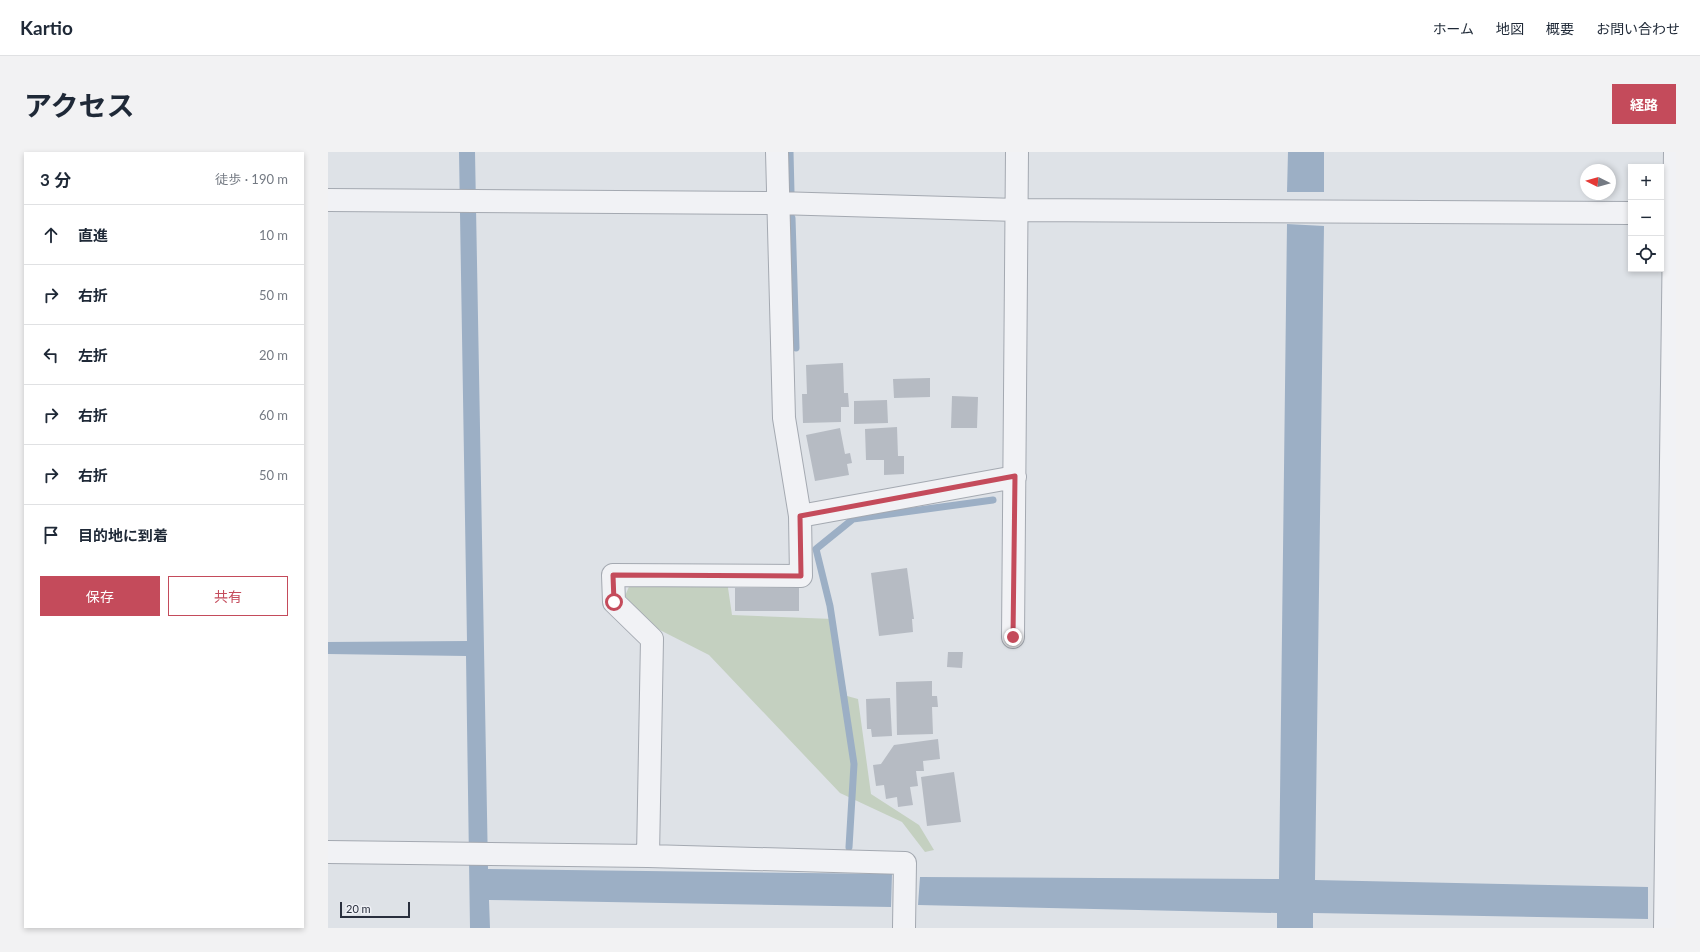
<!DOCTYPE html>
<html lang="ja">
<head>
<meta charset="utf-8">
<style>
	:root { --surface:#fff; --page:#f2f2f3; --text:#1f2937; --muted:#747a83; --line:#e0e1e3; --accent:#c44b5b }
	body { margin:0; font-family:Lato,"Noto Sans JP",sans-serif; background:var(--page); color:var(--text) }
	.controls { position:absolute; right:12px; top:12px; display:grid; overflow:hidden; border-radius:0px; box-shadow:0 2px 6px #0003 }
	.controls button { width:36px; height:36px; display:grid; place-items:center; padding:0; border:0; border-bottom:1px solid var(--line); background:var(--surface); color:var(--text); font:20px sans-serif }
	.compass { position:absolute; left:1252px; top:12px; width:36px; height:36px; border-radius:50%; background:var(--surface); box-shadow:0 2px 6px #0003; rotate:275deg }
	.scale { position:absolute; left:12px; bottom:10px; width:70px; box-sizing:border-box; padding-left:4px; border:2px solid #292f3d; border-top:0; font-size:11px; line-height:14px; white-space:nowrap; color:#292f3d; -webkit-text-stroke:3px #eef0f5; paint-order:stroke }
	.stop { position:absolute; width:12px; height:12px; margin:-9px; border:3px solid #c44b5b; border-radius:50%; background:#fff }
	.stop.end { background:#c44b5b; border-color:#fff; box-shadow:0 1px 4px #0008 }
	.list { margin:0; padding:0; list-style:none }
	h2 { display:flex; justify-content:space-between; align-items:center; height:52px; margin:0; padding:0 16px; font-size:17px }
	h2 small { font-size:13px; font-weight:400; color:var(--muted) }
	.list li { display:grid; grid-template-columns:26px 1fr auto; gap:12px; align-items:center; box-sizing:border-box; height:60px; padding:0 16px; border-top:1px solid var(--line) }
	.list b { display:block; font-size:15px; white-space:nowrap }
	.list em { font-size:13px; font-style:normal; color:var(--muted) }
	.actions { display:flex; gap:8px; padding:12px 16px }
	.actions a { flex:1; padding:9px 0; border:1px solid var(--accent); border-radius:0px; text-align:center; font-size:14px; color:var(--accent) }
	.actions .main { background:var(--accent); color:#fff }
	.icon { flex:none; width:22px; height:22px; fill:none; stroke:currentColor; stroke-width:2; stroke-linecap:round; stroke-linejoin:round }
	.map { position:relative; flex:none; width:1348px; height:776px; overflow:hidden; border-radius:0px }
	header { display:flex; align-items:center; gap:24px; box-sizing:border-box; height:56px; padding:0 20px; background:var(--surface); border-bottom:1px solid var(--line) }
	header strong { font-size:19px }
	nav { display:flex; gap:22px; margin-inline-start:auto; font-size:14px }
	.intro { display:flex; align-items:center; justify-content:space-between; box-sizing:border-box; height:96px; padding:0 24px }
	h1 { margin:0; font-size:28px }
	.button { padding:10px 18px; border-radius:0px; background:var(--accent); color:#fff; font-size:14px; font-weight:700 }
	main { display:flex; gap:24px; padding:0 24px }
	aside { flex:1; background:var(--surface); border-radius:0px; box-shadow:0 2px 6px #0003 }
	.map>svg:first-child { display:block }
	.green { fill:#c4d0c0 }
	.water { fill:#9cafc5 }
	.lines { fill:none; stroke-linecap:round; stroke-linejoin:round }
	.stream { stroke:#9cafc5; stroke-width:7 }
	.building { fill:#b6bbc3 }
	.minor-casing { stroke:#a4a9b1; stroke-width:24 }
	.minor { stroke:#f1f2f5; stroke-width:22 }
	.route { stroke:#c44b5b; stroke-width:5 }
</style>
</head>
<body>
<header>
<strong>Kartio</strong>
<nav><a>ホーム</a><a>地図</a><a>概要</a><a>お問い合わせ</a></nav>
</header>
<div class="intro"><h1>アクセス</h1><a class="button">経路</a></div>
<main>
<aside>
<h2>3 分<small>徒歩 · 190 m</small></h2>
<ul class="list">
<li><svg class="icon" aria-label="ahead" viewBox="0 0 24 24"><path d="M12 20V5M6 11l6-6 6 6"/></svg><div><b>直進</b></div><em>10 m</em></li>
<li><svg class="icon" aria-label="right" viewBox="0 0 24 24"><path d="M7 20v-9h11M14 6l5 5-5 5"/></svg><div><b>右折</b></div><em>50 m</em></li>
<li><svg class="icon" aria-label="left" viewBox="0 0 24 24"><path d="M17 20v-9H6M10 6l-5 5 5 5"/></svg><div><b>左折</b></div><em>20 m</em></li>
<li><svg class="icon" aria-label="right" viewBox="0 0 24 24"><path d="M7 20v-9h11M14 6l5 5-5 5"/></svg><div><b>右折</b></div><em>60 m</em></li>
<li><svg class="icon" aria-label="right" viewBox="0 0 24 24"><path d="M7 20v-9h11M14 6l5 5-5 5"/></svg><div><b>右折</b></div><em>50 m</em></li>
<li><svg class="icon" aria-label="arrive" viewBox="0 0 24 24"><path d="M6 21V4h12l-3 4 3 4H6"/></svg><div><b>目的地に到着</b></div></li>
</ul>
<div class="actions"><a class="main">保存</a><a>共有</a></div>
</aside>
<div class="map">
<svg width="1348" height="776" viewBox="0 0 1348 776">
	<rect width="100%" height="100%" fill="#dee2e7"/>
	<!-- green -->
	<path class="green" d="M399 429 404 463 505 467 519 544 530 547 543 642 591 673 606 698 597 700 574 670 512 641 381 503 324 474 297 444 303 430Z"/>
	<!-- water -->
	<path class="water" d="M131 0H147L160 717 564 722 563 755 161 748 162 776H142L138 504 0 502V490L139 489Z
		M960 0H996V40H959Z
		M959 72 996 74 987 728 1320 735V767L985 761V776H949V761L590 753 592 725 951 727Z"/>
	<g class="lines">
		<!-- stream -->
		<path class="stream" d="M462 0 463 40
			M464 66 468 196
			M521 695 526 612 502 454 488 397 525 367 665 348"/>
	</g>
	<!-- building -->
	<path class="building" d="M515 211 516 241H520L521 255H513V270L475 271 474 242H479L478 213Z
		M602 226V245L566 246 565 227Z
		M624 244 650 245 649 276H623Z
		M559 248 560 271 526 272V249Z
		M569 275 570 304H576V322L556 323V308H538L537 277Z
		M512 276 517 302 522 301 524 311 519 312 521 323 487 329 478 283Z
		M579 416 586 467H584L585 480 551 484 543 421Z
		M407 436H471V459H407Z
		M620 500H635L634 516 619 515Z
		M604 529V544H609L610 555H604L605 582 569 583 568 530Z
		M562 546 564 584 544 585 543 577H539L538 547Z
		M610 587 612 607 595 609 596 619H588L590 634 582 635 585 653 570 655 569 645 558 647 556 633 548 634 545 613 553 612 566 593Z
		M626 620 633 670 599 674 593 625Z"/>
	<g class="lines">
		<!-- minor casing -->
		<g class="minor-casing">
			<path id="minor" d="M0 48 449 51 689 58 1303 61
				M472 364 687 325
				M685 485 689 0
				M0 700 320 704 577 711 576 776
				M320 704 324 487 286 450 285 423 473 424 472 364 456 266 449 0
				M1337 776 1347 0"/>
		</g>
		<!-- minor -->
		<use href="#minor" class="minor"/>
	</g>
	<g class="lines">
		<!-- route -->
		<path class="route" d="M286 450 285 423 473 424 472 364 687 324 685 485"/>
	</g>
</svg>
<div class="controls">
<button>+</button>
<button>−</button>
<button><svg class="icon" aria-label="locate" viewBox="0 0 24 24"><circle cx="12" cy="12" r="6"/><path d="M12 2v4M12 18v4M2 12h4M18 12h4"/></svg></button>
</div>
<svg class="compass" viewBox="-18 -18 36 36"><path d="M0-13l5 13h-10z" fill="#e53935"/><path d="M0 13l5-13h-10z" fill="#747a83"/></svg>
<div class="scale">20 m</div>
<div class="stop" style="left:286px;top:450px"></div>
<div class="stop end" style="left:685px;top:485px"></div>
</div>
</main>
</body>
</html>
